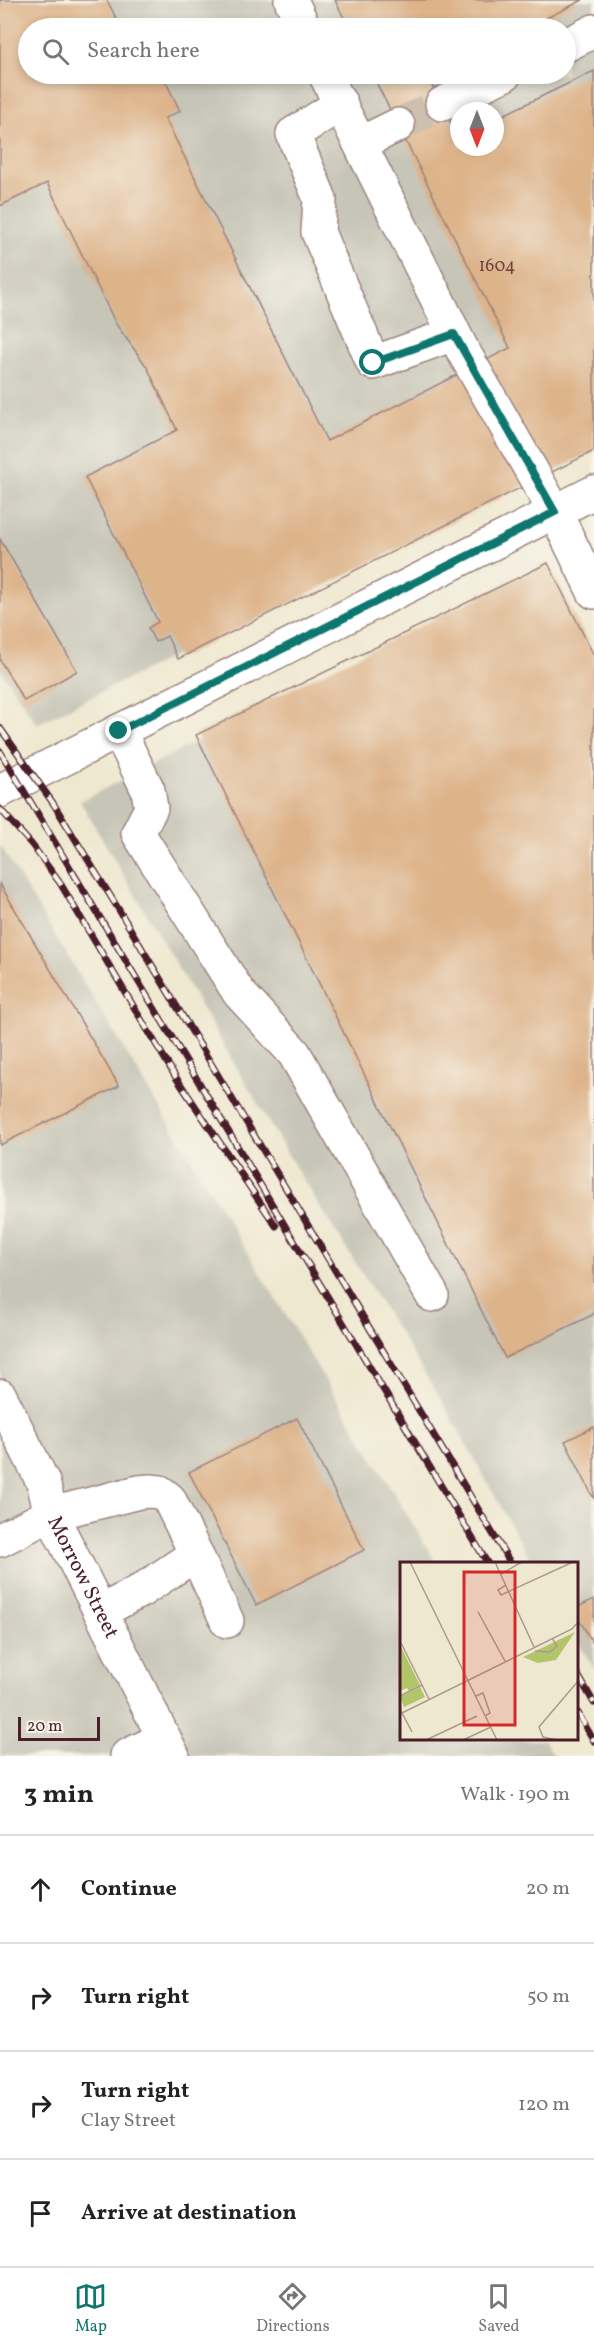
<!DOCTYPE html>
<html lang="en">
<head>
<meta charset="utf-8">
<style>
	:root { --surface:#fff; --page:#f6f6f6; --text:#222; --muted:#767676; --line:#e0e0e0; --accent:#0f766e }
	body { margin:0; font-family:Vollkorn,serif; background:var(--page); color:var(--text) }
	.compass { position:absolute; left:450px; top:102px; width:54px; height:54px; border-radius:50%; background:var(--surface); box-shadow:0 3px 9px #0003; rotate:180deg }
	.scale { position:absolute; left:18px; bottom:15px; width:82px; box-sizing:border-box; padding-left:6px; border:3px solid #4a1f2b; border-top:0; font-size:16px; line-height:21px; white-space:nowrap; color:#4a1f2b; -webkit-text-stroke:4px #f7f3e8; paint-order:stroke }
	.stop { position:absolute; width:18px; height:18px; margin:-14px; border:4px solid #0f766e; border-radius:50%; background:#fff }
	.stop.end { background:#0f766e; border-color:#fff; box-shadow:0 2px 6px #0008 }
	.list { margin:0; padding:0; list-style:none }
	h2 { display:flex; justify-content:space-between; align-items:center; height:78px; margin:0; padding:0 24px; font-size:26px }
	h2 small { font-size:20px; font-weight:400; color:var(--muted) }
	.list li { display:grid; grid-template-columns:39px 1fr auto; gap:18px; align-items:center; box-sizing:border-box; height:108px; padding:0 24px; border-top:2px solid var(--line) }
	.list b { display:block; font-size:22px; white-space:nowrap }
	.list p { margin:0; font-size:20px; white-space:nowrap; color:var(--muted) }
	.list em { font-size:20px; font-style:normal; color:var(--muted) }
	.icon { flex:none; width:33px; height:33px; fill:none; stroke:currentColor; stroke-width:2; stroke-linecap:round; stroke-linejoin:round }
	.map { position:relative; flex:none; width:594px; height:1756px; overflow:hidden }
	.search { position:absolute; background:var(--surface); box-shadow:0 3px 9px #0003; left:18px; right:18px; top:18px; height:66px; display:flex; align-items:center; gap:15px; box-sizing:border-box; padding:0 21px; border-radius:33px; color:var(--muted); font-size:22px }
	.sheet { height:510px; background:var(--surface) }
	nav { display:flex; justify-content:space-around; align-items:center; box-sizing:border-box; height:84px; border-top:2px solid var(--line); background:var(--surface); font-size:16px; color:var(--muted) }
	nav a { display:grid; justify-items:center; gap:3px }
	nav .on { color:var(--accent) }
	.map>svg:first-child { display:block }
	.industrial { fill:#c7c5b8; fill-rule:evenodd }
	.building { fill:#ddb38a }
	.lines { fill:none; stroke-linecap:round; stroke-linejoin:round }
	.minor-tunnel { stroke:#cec0af; stroke-width:33; stroke-dasharray:33 16; stroke-linecap:butt }
	.minor-casing { stroke:#9c847e; stroke-width:36 }
	.minor { stroke:#fff; stroke-width:33 }
	.rail-casing { stroke:#4a1f2b; stroke-width:7 }
	.rail { stroke:#f7f3e8; stroke-width:4.5; stroke-dasharray:14; stroke-linecap:butt }
	.route { stroke:#0f766e; stroke-width:8 }
	.labels { text-anchor:middle; dominant-baseline:central; stroke-width:4.5; stroke-linejoin:round; paint-order:stroke }
	.number-label { font-size:18px; fill:#6f4443 }
	.street-label { font-size:21px; fill:#4a1f2b; stroke:#f7f3e8 }
	.inset-road { fill:none; stroke:#ad988e; stroke-width:1.5 }
	.view { fill:#d62828; fill-opacity:0.15; stroke:#d62828; stroke-width:3 }
	.inset-edge { fill:none; stroke:#4a1f2b; stroke-width:3 }
</style>
</head>
<body>
<div class="map">
<svg width="594" height="1756" viewBox="0 0 594 1756">
	<rect width="100%" height="100%" fill="#f7f3e8"/>
	<filter id="ink" filterUnits="userSpaceOnUse"><feTurbulence type="fractalNoise" baseFrequency=".0167" numOctaves="2"/><feDisplacementMap in="SourceGraphic" scale="12" xChannelSelector="R" yChannelSelector="G"/><feConvolveMatrix kernelMatrix="1 2 1 2 8 2 1 2 1" color-interpolation-filters="sRGB"/></filter>
	<filter id="wash" filterUnits="userSpaceOnUse"><feTurbulence type="fractalNoise" baseFrequency=".008" numOctaves="4" result="noise"/><feDisplacementMap in="SourceGraphic" scale="24" xChannelSelector="R" yChannelSelector="G"/><feGaussianBlur stdDeviation="1.35" result="paint"/><feColorMatrix in="noise" values="0 0 0 0 0 0 0 0 0 0 0 0 0 0 0 0 0 1.4 0 .05"/><feComposite in="paint" operator="in"/></filter>
	<g filter="url(#wash)">
		<rect width="100%" height="100%" fill="#efe8d0"/>
		<!-- industrial -->
		<path class="industrial" d="M0 0H594V446L37 724 0 669ZM28 28H566V74H28ZM459 111H495V147H459Z
			M548 563 594 656V1669L578 1642V1564H533L439 1396 294 1165 80 801Z
			M0 845 437 1564H402V1740H544L554 1756H0Z"/>
		<g id="blocks">
			<!-- building -->
			<path class="building" d="M0 0H107L121 28H28V74H162L180 111 165 118 327 441 510 348 372 74H436L428 78 459 139V147H495V119L594 71V451L178 659 167 636 155 642 148 628 158 622 85 477 177 430 147 367 116 324 47 183 0 206Z
				M335 0H583L526 28H349Z
				M0 539 77 671 24 701 0 660Z
				M548 563 594 656V1314L505 1358 196 735Z
				M0 884 119 1086 0 1145Z
				M297 1418 364 1550 256 1605 189 1472Z
				M594 1427V1499L565 1441Z
				M594 1599V1645L578 1618V1607Z"/>
		</g>
	</g>
	<g filter="url(#ink)">
		<use href="#blocks" fill-opacity="0" stroke="#9c847e" stroke-width="1.5"/>
		<g class="lines">
			<!-- minor-tunnel -->
			<path class="minor-tunnel" d="M398 125 442 104"/>
			<!-- minor casing -->
			<g class="minor-casing">
				<g id="minor">
					<path d="M291 0 304 28"/>
					<path d="M566 45 594 31"/>
					<path d="M325 74 462 349 555 512 594 592"/>
					<path d="M341 104 293 134 320 199 318 232 373 363 454 334"/>
					<path d="M442 104 505 74"/>
					<path d="M361 143 398 125"/>
					<path d="M119 731 148 790 151 808 138 833 239 993 294 1053 432 1295"/>
					<path d="M0 791 594 492"/>
					<path id="s1" d="M0 1396 43 1482 51 1514 173 1756"/>
					<path d="M0 1540 51 1514 139 1492 150 1491 160 1492 169 1499 196 1554 142 1590 102 1611"/>
					<path d="M196 1554 227 1621"/>
					<path d="M127 1756 164 1738"/>
				</g>
			</g>
			<!-- minor -->
			<use href="#minor" class="minor"/>
			<!-- rail casing -->
			<g class="rail-casing">
				<path id="rail" d="M0 728 53 803 119 910 511 1564
					M0 751 488 1564
					M0 809 32 845 60 883 175 1076 276 1226
					M578 1675 594 1703
					M578 1713 594 1741"/>
			</g>
			<!-- rail -->
			<use href="#rail" class="rail"/>
		</g>
	</g>
	<g class="lines" filter="url(#ink)">
		<!-- route -->
		<path class="route" d="M119 731 555 512 454 334 373 363"/>
	</g>
	<g class="labels">
		<!-- number labels -->
		<g class="number-label">
			<text x="497" y="266">1604</text>
		</g>
		<!-- street labels -->
		<g class="street-label">
			<text stroke="none"><textPath href="#s1" startOffset="200">Morrow Street</textPath></text>
		</g>
	</g>
	<!-- overview -->
	<g transform="translate(400 1562)">
		<rect width="178" height="178" fill="#efe8d0"/>
		<path d="M175 70 156 98 138 101 123 95ZM0 83 20 123 9 129 7 126 0 129ZM20 125 25 135 4 145 0 135Z" fill="#b2c569"/>
		<path class="inset-road" d="M10 0 97 178M95 0 134 85M101 12 122 0M106 23 98 28 101 33 173 0M78 50 105 99M0 79 29 137M135 89 150 90 157 84 152 76M0 134 22 123M76 134 83 131 90 151 85 154M0 147 12 170M0 152 172 67 179 59M26 178 77 154M63 178 91 165M157 178 143 175 139 165 179 118"/>
		<path class="view" d="M64 10H115V163H64Z"/>
		<rect width="178" height="178" class="inset-edge"/>
	</g>
</svg>
<svg class="compass" viewBox="-18 -18 36 36"><path d="M0-13l5 13h-10z" fill="#e53935"/><path d="M0 13l5-13h-10z" fill="#767676"/></svg>
<div class="scale">20 m</div>
<div class="stop" style="left:373px;top:363px"></div>
<div class="stop end" style="left:119px;top:731px"></div>
<div class="search"><svg class="icon" aria-label="search" viewBox="0 0 24 24"><circle cx="10" cy="10" r="6"/><path d="M15 15l6 6"/></svg>Search here</div>
</div>
<section class="sheet">
<h2>3 min<small>Walk · 190 m</small></h2>
<ul class="list">
<li><svg class="icon" aria-label="ahead" viewBox="0 0 24 24"><path d="M12 20V5M6 11l6-6 6 6"/></svg><div><b>Continue</b></div><em>20 m</em></li>
<li><svg class="icon" aria-label="right" viewBox="0 0 24 24"><path d="M7 20v-9h11M14 6l5 5-5 5"/></svg><div><b>Turn right</b></div><em>50 m</em></li>
<li><svg class="icon" aria-label="right" viewBox="0 0 24 24"><path d="M7 20v-9h11M14 6l5 5-5 5"/></svg><div><b>Turn right</b><p>Clay Street</p></div><em>120 m</em></li>
<li><svg class="icon" aria-label="arrive" viewBox="0 0 24 24"><path d="M6 21V4h12l-3 4 3 4H6"/></svg><div><b>Arrive at destination</b></div></li>
</ul>
</section>
<nav>
<a class="on"><svg class="icon" aria-label="map" viewBox="0 0 24 24"><path d="M3 6l6-2 6 2 6-2v14l-6 2-6-2-6 2zM9 4v14M15 6v14"/></svg>Map</a>
<a><svg class="icon" aria-label="directions" viewBox="0 0 24 24"><path d="M12 3l9 9-9 9-9-9zM9 14v-3h6M13 9l2 2-2 2"/></svg>Directions</a>
<a><svg class="icon" aria-label="saved" viewBox="0 0 24 24"><path d="M7 4h10v16l-5-4-5 4z"/></svg>Saved</a>
</nav>
</body>
</html>
